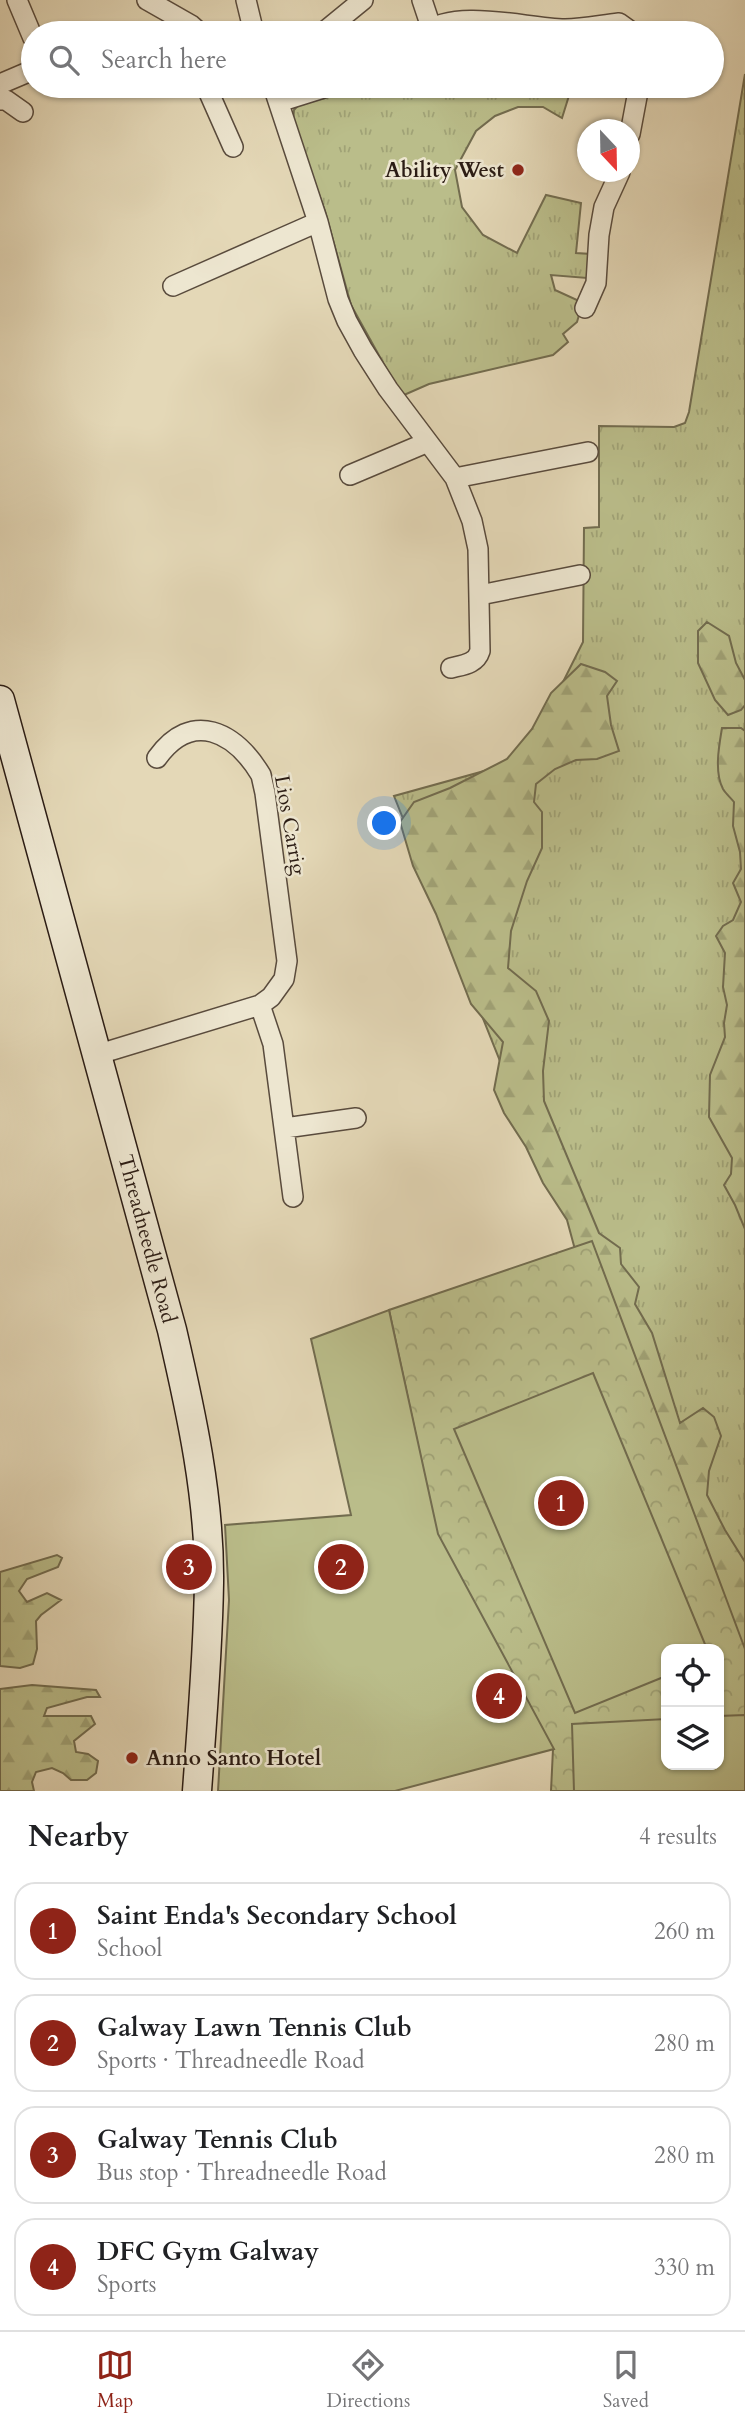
<!DOCTYPE html>
<html lang="en">
<head>
<meta charset="utf-8">
<style>
	:root { --surface:#fff; --page:#f6f6f6; --text:#202124; --muted:#757577; --line:#e0e0e0; --accent:#8f2418 }
	body { margin:0; font-family:Cardo,serif; background:var(--page); color:var(--text) }
	.controls { position:absolute; right:21px; bottom:21px; display:grid; overflow:hidden; border-radius:14px; box-shadow:0 2px 5px #0004 }
	.controls button { width:63px; height:63px; display:grid; place-items:center; padding:0; border:0; border-bottom:2px solid var(--line); background:var(--surface); color:var(--text); font:35px sans-serif }
	.compass { position:absolute; left:577px; top:119px; width:63px; height:63px; border-radius:50%; background:var(--surface); box-shadow:0 2px 5px #0004; rotate:158deg }
	.you { position:absolute; left:385px; top:824px; width:24px; height:24px; margin:-18px; border:5px solid #fff; border-radius:50%; background:#1a73e8; box-shadow:0 0 0 10px #1a73e833 }
	.badge { display:grid; place-items:center; width:46px; height:46px; border-radius:50%; background:var(--accent); color:#fff; font-size:23px; font-weight:700 }
	.pin { position:absolute; translate:-50% -50%; border:4px solid #fff; box-shadow:0 2px 7px #0006 }
	.list { margin:0; padding:0; list-style:none }
	h2 { display:flex; justify-content:space-between; align-items:center; height:91px; margin:0; padding:0 28px; font-size:30px }
	h2 small { font-size:23px; font-weight:400; color:var(--muted) }
	.list li { display:grid; grid-template-columns:46px 1fr auto; gap:21px; align-items:center; box-sizing:border-box; height:98px; margin:0 14px 14px; padding:0 14px; border:2px solid var(--line); border-radius:21px }
	.list b { display:block; font-size:26px; white-space:nowrap }
	.list p { margin:0; font-size:23px; white-space:nowrap; color:var(--muted) }
	.list em { font-size:23px; font-style:normal; color:var(--muted) }
	.icon { flex:none; width:38px; height:38px; fill:none; stroke:currentColor; stroke-width:2; stroke-linecap:round; stroke-linejoin:round }
	.map { position:relative; flex:none; width:745px; height:1791px; overflow:hidden }
	.search { position:absolute; background:var(--surface); box-shadow:0 2px 5px #0004; left:21px; right:21px; top:21px; height:77px; display:flex; align-items:center; gap:18px; box-sizing:border-box; padding:0 24px; border-radius:38px; color:var(--muted); font-size:26px }
	.sheet { height:539px; background:var(--surface) }
	nav { display:flex; justify-content:space-around; align-items:center; box-sizing:border-box; height:98px; border-top:2px solid var(--line); background:var(--surface); font-size:19px; color:var(--muted) }
	nav a { display:grid; justify-items:center; gap:4px }
	nav .on { color:var(--accent) }
	.map>svg:first-child { display:block }
	.grass { fill:url(#grass-tufts); stroke:#726c4f; stroke-width:2 }
	.forest { fill:url(#forest-firs); stroke:#726c4f; stroke-width:2 }
	.park { fill:url(#park-crowns); stroke:#726c4f; stroke-width:2; fill-rule:evenodd }
	.garden { fill:#babd8a; stroke:#726c4f; stroke-width:2 }
	.lines { fill:none; stroke-linecap:round; stroke-linejoin:round }
	.street-casing { stroke:#594b3d; stroke-width:22 }
	.secondary-casing { stroke:#2b1c14; stroke-width:31 }
	.street { stroke:#ede6d0; stroke-width:19 }
	.secondary { stroke:#ede6d0; stroke-width:28 }
	.poi-dot { fill:#8f2418; stroke:#ede6d0; stroke-width:2.5 }
	.labels { text-anchor:middle; dominant-baseline:central; stroke-width:5; stroke-linejoin:round; paint-order:stroke }
	.poi-label { font-size:21px; font-weight:bold; fill:#2b1c14; stroke:#ede6d0; text-anchor:end }
	.street-label { font-size:21px; fill:#2b1c14; stroke:#ede6d0 }
</style>
</head>
<body>
<div class="map">
<svg width="745" height="1791" viewBox="0 0 745 1791">
	<defs>
		<pattern id="grass-tufts" width="24" height="20" patternUnits="userSpaceOnUse" patternTransform="scale(1.75)"><rect width="24" height="20" fill="#babd8a"/><path d="M3 7l-1-3M5 7V3M7 7l1-3M15 17l-1-3M17 17v-4M19 17l1-3" fill="none" stroke="#a0a276"/></pattern>
		<pattern id="forest-firs" width="22" height="20" patternUnits="userSpaceOnUse" patternTransform="scale(1.75)"><rect width="22" height="20" fill="#babd8a"/><path d="M5 1l3.5 6h-7zM16 11l3.5 6h-7z" fill="#a0a276"/></pattern>
		<pattern id="park-crowns" width="20" height="18" patternUnits="userSpaceOnUse" patternTransform="scale(1.75)"><rect width="20" height="18" fill="#babd8a"/><path d="M2 6a3 3 0 1 1 6 0M12 15a3 3 0 1 1 6 0" fill="none" stroke="#a0a276"/></pattern>
	</defs>
	<rect width="100%" height="100%" fill="#e4d8b7"/>
	<filter id="stains"><feTurbulence type="fractalNoise" baseFrequency=".00286" numOctaves="4"/><feColorMatrix values="0 0 0 0 .2 0 0 0 0 .09 0 0 0 0 .02 0 0 0 .5 -.17"/></filter>
	<radialGradient id="worn" r=".72"><stop offset=".6" stop-color="#630" stop-opacity="0"/><stop offset="1" stop-color="#630" stop-opacity=".3"/></radialGradient>
	<!-- grass -->
	<path class="grass" d="M745 74V1649L592 1241 504 1071 394 796 524 760 583 642 584 528 599 527V426L674 427 685 423 689 412Z
		M348 86H572L562 118 543 107H518L495 116 476 131 455 170 462 207 483 235 517 253 546 195 581 203 576 253 591 254 587 278 551 275 555 290 577 300 581 308 577 322 563 334 568 342 553 355 429 384 404 395 396 386 351 305 325 211 293 122 294 110 302 101Z"/>
	<!-- forest -->
	<path class="forest" d="M707 622 729 636 736 663 745 680V705L741 710 728 715 715 700 698 663V631Z
		M581 664 605 672 617 681 607 696 611 725 619 751 597 759 576 760 555 769 536 784 534 802 542 812V848L527 881 511 931 508 968 536 991 549 1021 543 1071 544 1101 599 1233 620 1248 621 1264 639 1287 635 1304 652 1333 680 1423 703 1408 714 1417 721 1436 709 1471 707 1495 725 1530 745 1562V1694L719 1649 577 1257 567 1220 543 1183 526 1147 504 1113 494 1090 503 1042 471 1004 436 914 413 866 400 822 414 802 450 788 507 759 532 729 551 693Z
		M722 728H741L745 731V1229L735 1205 724 1185 731 1174 732 1158 709 1117 710 1075 725 1037 724 1023 727 1005 723 987 725 953 716 936 723 926 733 920 741 902 733 883 741 869 740 852 733 826 734 802C731 798 726 794 723 789 714 772 719 746 722 728Z
		M57 1555 62 1558 58 1567 27 1579 19 1591 27 1602 47 1593 61 1600 41 1615 36 1621 37 1649 33 1664 20 1668 0 1666V1572Z
		M32 1685 96 1690 100 1697H87L47 1708 44 1716H91L95 1724 74 1741 76 1752 88 1754 98 1761 96 1773 87 1780H71L63 1773 52 1768 36 1772 32 1782 34 1791H0V1689Z"/>
	<!-- park -->
	<path class="park" d="M592 1241 745 1649V1791H551L553 1749 437 1534 389 1310ZM666 1649H719V1765H666Z"/>
	<!-- garden -->
	<path class="garden" d="M389 1310 438 1534 554 1749 395 1791H218L229 1600 225 1525 351 1515 311 1339Z
		M593 1373 707 1649H666V1676L575 1713 454 1429Z
		M745 1715V1791H574L572 1724 666 1719V1765H719V1716Z"/>
	<g class="lines">
		<!-- street casing -->
		<g class="street-casing">
			<path id="street" d="M17 0 33 38
				M147 0 191 25 200 33
				M246 0 254 33
				M422 0 431 27
				M325 31 363 0
				M422 33C460 8 523 28 565 29 583 29 601 25 619 23L633 33
				M0 84 33 70
				M206 86 233 147
				M273 86 318 222 338 299 347 321 363 350 388 389 455 478 472 521 478 549 480 651C476 664 463 665 451 668
				M0 100H6L23 112
				M279 102 330 86
				M630 134 639 86
				M173 286 318 222
				M585 308 596 283 599 235 604 207 620 172
				M350 475 428 442
				M455 478 588 452
				M480 595 580 575
				M260 1005 273 1044 293 1197
				M96 1055 260 1005 271 997 284 979 287 961 265 793 261 775C235 732 192 709 157 758
				M285 1128 356 1118"/>
		</g>
		<!-- secondary casing -->
		<g class="secondary-casing">
			<path id="secondary" d="M0 700 172 1330C191 1412 210 1498 209 1583 208 1652 202 1722 197 1791"/>
		</g>
		<!-- street -->
		<use href="#street" class="street"/>
		<!-- secondary -->
		<use href="#secondary" class="secondary"/>
	</g>
	<!-- markers -->
	<g class="poi-dot">
		<circle cx="518" cy="170" r="7"/>
		<circle cx="132" cy="1758" r="7"/>
	</g>
	<g class="labels">
		<!-- poi labels -->
		<g class="poi-label">
			<text x="504" y="170">Ability West</text>
			<text x="146" y="1758" text-anchor="start">Anno Santo Hotel</text>
		</g>
		<!-- street labels -->
		<g class="street-label">
			<text transform="translate(290 825) rotate(80)">Lios Carrig</text>
			<text transform="translate(147 1239) rotate(75)">Threadneedle Road</text>
		</g>
	</g>
	<rect width="100%" height="100%" filter="url(#stains)"/>
	<rect width="100%" height="100%" fill="url(#worn)"/>
</svg>
<div class="controls">
<button><svg class="icon" aria-label="locate" viewBox="0 0 24 24"><circle cx="12" cy="12" r="6"/><path d="M12 2v4M12 18v4M2 12h4M18 12h4"/></svg></button>
<button><svg class="icon" aria-label="layers" viewBox="0 0 24 24"><path d="M12 4l9 5-9 5-9-5zM3 14l9 5 9-5"/></svg></button>
</div>
<svg class="compass" viewBox="-18 -18 36 36"><path d="M0-13l5 13h-10z" fill="#e53935"/><path d="M0 13l5-13h-10z" fill="#757577"/></svg>
<div class="you"></div>
<div class="pin badge" style="left:561px;top:1503px">1</div>
<div class="pin badge" style="left:341px;top:1567px">2</div>
<div class="pin badge" style="left:189px;top:1567px">3</div>
<div class="pin badge" style="left:499px;top:1696px">4</div>
<div class="search"><svg class="icon" aria-label="search" viewBox="0 0 24 24"><circle cx="10" cy="10" r="6"/><path d="M15 15l6 6"/></svg>Search here</div>
</div>
<section class="sheet">
<h2>Nearby<small>4 results</small></h2>
<ul class="list">
<li><span class="badge">1</span><div><b>Saint Enda's Secondary School</b><p>School</p></div><em>260 m</em></li>
<li><span class="badge">2</span><div><b>Galway Lawn Tennis Club</b><p>Sports · Threadneedle Road</p></div><em>280 m</em></li>
<li><span class="badge">3</span><div><b>Galway Tennis Club</b><p>Bus stop · Threadneedle Road</p></div><em>280 m</em></li>
<li><span class="badge">4</span><div><b>DFC Gym Galway</b><p>Sports</p></div><em>330 m</em></li>
</ul>
</section>
<nav>
<a class="on"><svg class="icon" aria-label="map" viewBox="0 0 24 24"><path d="M3 6l6-2 6 2 6-2v14l-6 2-6-2-6 2zM9 4v14M15 6v14"/></svg>Map</a>
<a><svg class="icon" aria-label="directions" viewBox="0 0 24 24"><path d="M12 3l9 9-9 9-9-9zM9 14v-3h6M13 9l2 2-2 2"/></svg>Directions</a>
<a><svg class="icon" aria-label="saved" viewBox="0 0 24 24"><path d="M7 4h10v16l-5-4-5 4z"/></svg>Saved</a>
</nav>
</body>
</html>
